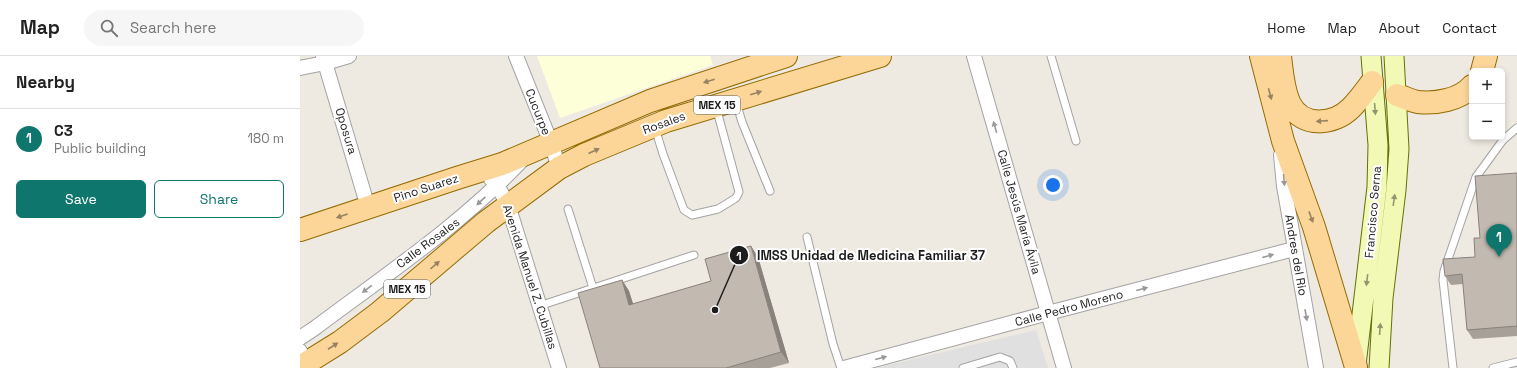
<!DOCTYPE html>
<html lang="en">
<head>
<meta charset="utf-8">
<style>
	:root { --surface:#fff; --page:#f6f6f6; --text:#222; --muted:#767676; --line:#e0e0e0; --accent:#0f766e }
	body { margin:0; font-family:"Space Grotesk",sans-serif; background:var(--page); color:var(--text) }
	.controls { position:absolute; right:12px; top:12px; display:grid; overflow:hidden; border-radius:6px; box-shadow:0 2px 6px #0003 }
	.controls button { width:36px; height:36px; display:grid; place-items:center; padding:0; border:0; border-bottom:1px solid var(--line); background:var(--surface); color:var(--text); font:20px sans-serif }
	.you { position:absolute; left:753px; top:129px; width:14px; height:14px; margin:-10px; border:3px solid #fff; border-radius:50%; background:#1a73e8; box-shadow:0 0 0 6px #1a73e833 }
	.badge { display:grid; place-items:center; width:26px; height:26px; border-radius:50%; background:var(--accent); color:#fff; font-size:13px; font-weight:700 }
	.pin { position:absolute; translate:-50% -33px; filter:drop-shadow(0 1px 2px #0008) }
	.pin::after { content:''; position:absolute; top:21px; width:14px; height:12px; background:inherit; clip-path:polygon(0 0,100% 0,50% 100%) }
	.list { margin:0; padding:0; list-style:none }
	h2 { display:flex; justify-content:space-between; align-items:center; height:52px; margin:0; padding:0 16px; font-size:17px }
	h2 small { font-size:13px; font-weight:400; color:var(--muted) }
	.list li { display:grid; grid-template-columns:26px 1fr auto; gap:12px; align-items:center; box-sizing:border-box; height:60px; padding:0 16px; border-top:1px solid var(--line) }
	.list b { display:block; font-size:15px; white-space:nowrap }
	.list p { margin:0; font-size:13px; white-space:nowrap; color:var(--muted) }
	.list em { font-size:13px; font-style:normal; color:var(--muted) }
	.actions { display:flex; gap:8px; padding:12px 16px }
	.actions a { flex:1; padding:9px 0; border:1px solid var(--accent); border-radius:6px; text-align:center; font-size:14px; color:var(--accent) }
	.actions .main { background:var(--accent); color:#fff }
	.icon { flex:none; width:22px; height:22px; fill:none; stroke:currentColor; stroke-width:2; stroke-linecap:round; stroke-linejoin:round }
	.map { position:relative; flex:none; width:1217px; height:312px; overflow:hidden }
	header { display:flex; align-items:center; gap:24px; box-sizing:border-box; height:56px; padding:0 20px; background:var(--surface); border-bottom:1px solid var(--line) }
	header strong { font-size:19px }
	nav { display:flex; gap:22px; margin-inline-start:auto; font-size:14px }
	.search { width:280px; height:36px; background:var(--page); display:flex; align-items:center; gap:10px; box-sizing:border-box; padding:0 14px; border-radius:22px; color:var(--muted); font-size:15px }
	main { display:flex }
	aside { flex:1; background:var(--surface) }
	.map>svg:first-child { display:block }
	.education { fill:#fdffd9 }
	.parking { fill:#e0e0e0 }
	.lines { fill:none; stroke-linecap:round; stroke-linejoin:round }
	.service-casing { stroke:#a3a3a3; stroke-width:9 }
	.minor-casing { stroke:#a3a3a3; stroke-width:16 }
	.secondary-casing { stroke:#607205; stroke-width:21 }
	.primary-casing { stroke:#946b00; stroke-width:24 }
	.service { stroke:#fff; stroke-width:7 }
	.minor { stroke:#fff; stroke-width:14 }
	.secondary { stroke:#f2f9b4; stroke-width:19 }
	.primary { stroke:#fcd699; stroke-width:22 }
	.wall { fill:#a7a098 }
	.shaded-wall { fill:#88827c }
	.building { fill:#c2bab1; stroke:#88827c }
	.oneway { fill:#978261 }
	.oneway2 { fill:#929670 }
	.oneway3 { fill:#999 }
	.labels { text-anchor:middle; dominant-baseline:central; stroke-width:4; stroke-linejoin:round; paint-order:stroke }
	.shield { fill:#fff; stroke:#606060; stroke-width:1 }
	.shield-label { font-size:11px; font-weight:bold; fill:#1c1c1c }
	.street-label { font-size:12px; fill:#1c1c1c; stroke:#fff }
	.leader { fill:none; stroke:#1c1c1c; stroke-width:1.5 }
	.callout-dot { fill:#1c1c1c; stroke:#fff; stroke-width:1.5 }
	.mark-label { font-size:12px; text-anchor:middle; font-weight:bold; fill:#fff }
	.callout-label { font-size:13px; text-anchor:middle; font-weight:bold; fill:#1c1c1c; stroke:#fff; stroke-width:4; stroke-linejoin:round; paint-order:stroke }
</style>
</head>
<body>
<header>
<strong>Map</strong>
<div class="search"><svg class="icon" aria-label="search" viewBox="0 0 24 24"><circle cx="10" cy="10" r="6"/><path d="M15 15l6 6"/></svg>Search here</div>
<nav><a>Home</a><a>Map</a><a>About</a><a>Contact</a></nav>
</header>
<main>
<aside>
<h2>Nearby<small></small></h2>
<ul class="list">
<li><span class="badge">1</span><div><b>C3</b><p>Public building</p></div><em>180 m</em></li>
</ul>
<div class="actions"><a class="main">Save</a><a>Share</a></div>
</aside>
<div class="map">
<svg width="1217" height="312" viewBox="0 0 1217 312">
	<rect width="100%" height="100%" fill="#eeeae2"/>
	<!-- education -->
	<path class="education" d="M237 0H410L413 9 260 62Z"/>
	<!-- parking -->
	<path class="parking" d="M736 274 748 312H576Z"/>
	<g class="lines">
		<!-- service casing -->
		<g class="service-casing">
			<path id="service" d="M751 0 776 85
				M436 46 442 66 470 135
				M355 72 363 98 384 154 392 159 418 153 436 142 439 136 416 51
				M268 153 293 232
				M507 181 533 288 541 312
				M239 250 394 199
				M663 312 700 301 710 305 713 312
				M1153 312 1143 224 1144 215 1176 121 1203 84 1217 72
				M1193 312 1217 306"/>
		</g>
		<!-- minor casing -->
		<g class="minor-casing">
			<path id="minor" d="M23 0 68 151
				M216 0 251 87 259 112
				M674 0 764 312
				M0 12 25 7 49 0
				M981 99 984 130 1016 312
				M191 123 197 129 208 149 259 312
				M0 282 15 272C87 218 162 168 224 102
				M0 295 7 312
				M544 312 748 257 994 193"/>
		</g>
		<!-- secondary casing -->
		<g class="secondary-casing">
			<path id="secondary" d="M1056 309 1077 131 1078 89 1071 0
				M1079 312 1083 242 1096 134 1099 93 1094 0"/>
		</g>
		<!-- primary casing -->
		<g class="primary-casing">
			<path id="primary" d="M961 0 983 85 1014 171 1056 311
				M980 0C982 16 983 34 990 48 1002 72 1034 69 1051 52 1059 44 1066 34 1072 26
				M1182 15 1186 0
				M1097 39C1104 41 1111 45 1118 46 1135 48 1160 44 1172 30
				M0 174 157 122 202 108 350 45 486 0
				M0 311 40 286 80 256 186 166 259 112 284 99 366 65 580 0"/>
		</g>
		<!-- service -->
		<use href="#service" class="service"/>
		<!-- minor -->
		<use href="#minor" class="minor"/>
		<!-- secondary -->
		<use href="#secondary" class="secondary"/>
		<!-- primary -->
		<use href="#primary" class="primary"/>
	</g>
	<!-- wall -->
	<path class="wall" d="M1217 117V280L1173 283 1167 274 1163 228 1151 229 1145 220 1175 201 1180 182Z
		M458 201 489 307 470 312H300L322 224 329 235 333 248 411 225Z"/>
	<!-- shaded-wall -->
	<path class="shaded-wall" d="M451 190 458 201 489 307 481 296Z
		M322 224 329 235 337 260 329 249Z"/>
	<!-- building -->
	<path class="building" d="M1217 117V270L1167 274 1162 218 1145 220 1143 203 1175 201 1174 182H1180L1175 120Z
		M451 190 481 296 426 312H300L278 237 322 224 329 249 411 225 405 203Z"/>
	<!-- one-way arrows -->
	<defs><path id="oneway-solid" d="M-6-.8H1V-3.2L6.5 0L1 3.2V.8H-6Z"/></defs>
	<g class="oneway">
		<use href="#oneway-solid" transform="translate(409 25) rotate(162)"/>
		<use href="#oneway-solid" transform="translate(456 37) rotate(-17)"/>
		<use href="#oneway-solid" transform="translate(970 38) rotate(75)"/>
		<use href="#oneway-solid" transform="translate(1022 65) rotate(176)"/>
		<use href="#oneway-solid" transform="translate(294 95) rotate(-24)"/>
		<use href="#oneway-solid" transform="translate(42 160) rotate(161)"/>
		<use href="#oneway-solid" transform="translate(1011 161) rotate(70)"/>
		<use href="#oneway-solid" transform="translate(135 209) rotate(-41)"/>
		<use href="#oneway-solid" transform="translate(33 290) rotate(-33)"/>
	</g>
	<g class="oneway2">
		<use href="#oneway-solid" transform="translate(1075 53) rotate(86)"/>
		<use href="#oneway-solid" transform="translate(1094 144) rotate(-82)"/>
		<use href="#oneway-solid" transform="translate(1067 224) rotate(97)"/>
		<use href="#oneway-solid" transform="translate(1080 273) rotate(-86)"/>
	</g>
	<g class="oneway3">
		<use href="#oneway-solid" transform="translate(695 71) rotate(-106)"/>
		<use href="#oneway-solid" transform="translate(984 124) rotate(85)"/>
		<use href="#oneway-solid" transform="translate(181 145) rotate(137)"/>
		<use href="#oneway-solid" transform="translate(968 200) rotate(-15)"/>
		<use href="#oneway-solid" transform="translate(67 233) rotate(143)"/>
		<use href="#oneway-solid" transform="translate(842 233) rotate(-15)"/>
		<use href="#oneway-solid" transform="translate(1006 259) rotate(80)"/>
		<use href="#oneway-solid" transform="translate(581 302) rotate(-15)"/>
	</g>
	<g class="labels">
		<!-- shield labels -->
		<g class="shield">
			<rect x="394" y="40" width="46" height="18" rx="3"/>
			<rect x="84" y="224" width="46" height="18" rx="3"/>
		</g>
		<g class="shield-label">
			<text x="417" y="49">MEX 15</text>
			<text x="107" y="233">MEX 15</text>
		</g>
		<!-- street labels -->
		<g class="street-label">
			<text transform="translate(238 56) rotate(68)">Cucurpe</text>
			<text transform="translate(364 67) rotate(-20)">Rosales</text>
			<text transform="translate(46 75) rotate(73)">Oposura</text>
			<text transform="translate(126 132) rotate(-18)">Pino Suarez</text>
			<text transform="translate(719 156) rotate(74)">Calle Jesús María Ávila</text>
			<text transform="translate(1073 156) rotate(-85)">Francisco Serna</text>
			<text transform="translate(128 187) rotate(-37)">Calle Rosales</text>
			<text transform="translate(996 199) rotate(80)">Andres del Rio</text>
			<text transform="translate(230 221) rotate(72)">Avenida Manuel Z. Cubillas</text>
			<text transform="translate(769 252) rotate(-15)">Calle Pedro Moreno</text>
		</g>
	</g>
	<!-- callouts -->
	<path class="leader" d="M415 254L439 199"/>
	<g class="callout-dot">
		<circle cx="415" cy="254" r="4"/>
		<circle cx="439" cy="199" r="10"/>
	</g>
	<g class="mark-label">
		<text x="439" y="204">1</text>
	</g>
	<g class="callout-label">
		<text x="571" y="204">IMSS Unidad de Medicina Familiar 37</text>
	</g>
</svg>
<div class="controls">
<button>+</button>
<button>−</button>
</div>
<div class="you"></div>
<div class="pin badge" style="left:1199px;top:201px">1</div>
</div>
</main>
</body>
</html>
